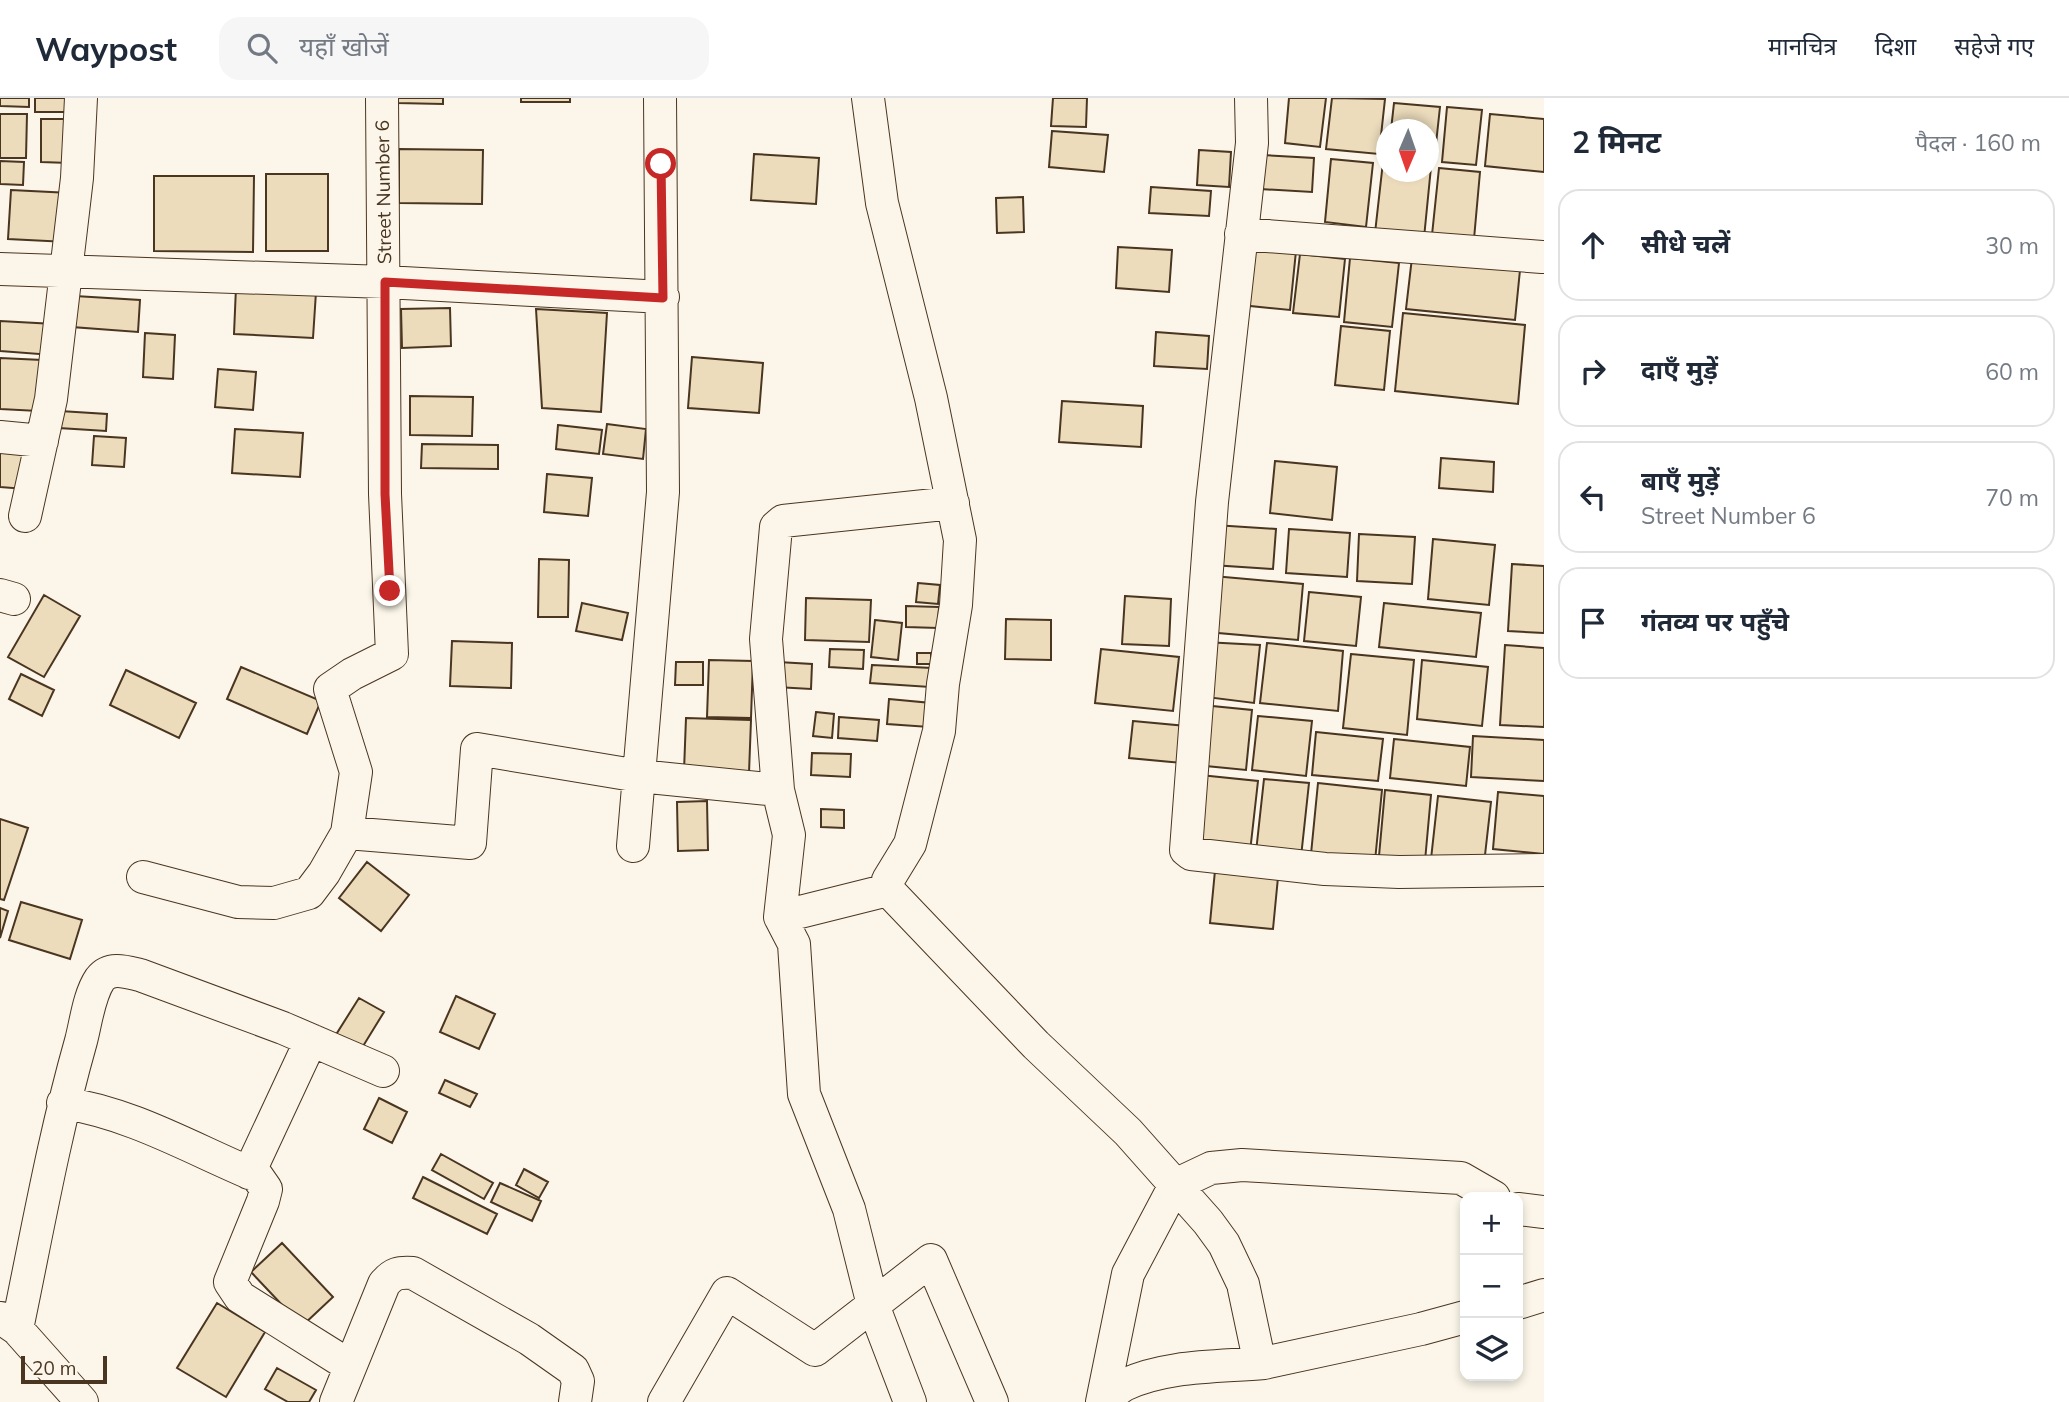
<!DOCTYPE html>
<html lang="hi">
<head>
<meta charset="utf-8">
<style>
	:root { --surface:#fff; --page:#f6f6f7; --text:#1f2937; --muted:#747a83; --line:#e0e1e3 }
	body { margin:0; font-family:Mulish,"Noto Sans Devanagari",sans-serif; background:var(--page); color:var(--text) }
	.controls { position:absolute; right:21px; bottom:21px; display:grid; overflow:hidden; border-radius:14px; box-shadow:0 4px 10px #0003 }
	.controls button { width:63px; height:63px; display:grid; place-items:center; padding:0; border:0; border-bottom:2px solid var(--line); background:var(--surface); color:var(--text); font:35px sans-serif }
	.compass { position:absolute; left:1376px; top:21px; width:63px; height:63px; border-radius:50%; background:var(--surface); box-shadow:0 4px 10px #0003; rotate:182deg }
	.scale { position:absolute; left:21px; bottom:18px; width:86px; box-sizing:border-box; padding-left:7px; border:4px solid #4a3520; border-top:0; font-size:19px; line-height:24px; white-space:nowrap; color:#4a3520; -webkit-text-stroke:5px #fbf6e9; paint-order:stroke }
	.stop { position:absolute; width:21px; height:21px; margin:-16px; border:5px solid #c62828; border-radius:50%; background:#fff }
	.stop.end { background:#c62828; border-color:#fff; box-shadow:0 2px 7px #0008 }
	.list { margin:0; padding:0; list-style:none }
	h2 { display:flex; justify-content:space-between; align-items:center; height:91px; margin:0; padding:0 28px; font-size:30px }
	h2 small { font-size:23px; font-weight:400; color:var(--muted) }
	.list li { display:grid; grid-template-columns:46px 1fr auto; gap:21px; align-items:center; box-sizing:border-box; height:112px; margin:0 14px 14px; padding:0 14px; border:2px solid var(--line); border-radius:21px }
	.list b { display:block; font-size:26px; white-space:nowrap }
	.list p { margin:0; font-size:23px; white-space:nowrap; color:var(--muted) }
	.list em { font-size:23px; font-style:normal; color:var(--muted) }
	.icon { flex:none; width:38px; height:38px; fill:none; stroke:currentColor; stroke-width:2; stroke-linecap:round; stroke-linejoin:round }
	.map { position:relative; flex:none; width:1544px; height:1304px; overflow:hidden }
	header { display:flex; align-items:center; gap:42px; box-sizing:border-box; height:98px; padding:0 35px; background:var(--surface); border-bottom:2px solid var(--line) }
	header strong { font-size:33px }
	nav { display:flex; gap:38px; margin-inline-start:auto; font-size:24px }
	.search { width:490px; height:63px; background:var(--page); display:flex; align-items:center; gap:18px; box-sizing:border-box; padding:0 24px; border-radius:21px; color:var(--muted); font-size:26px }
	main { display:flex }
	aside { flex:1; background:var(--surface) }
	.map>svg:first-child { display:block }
	.building { fill:#ecdcbc; stroke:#4a3520; stroke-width:2 }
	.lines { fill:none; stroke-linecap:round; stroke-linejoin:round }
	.minor-casing { stroke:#4a3520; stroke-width:34 }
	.minor { stroke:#fbf6e9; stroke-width:32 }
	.route { stroke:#c62828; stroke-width:9 }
	.labels { text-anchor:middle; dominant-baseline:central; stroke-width:5; stroke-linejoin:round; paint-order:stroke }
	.street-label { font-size:19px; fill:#4a3520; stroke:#fbf6e9 }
</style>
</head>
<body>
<header>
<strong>Waypost</strong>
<div class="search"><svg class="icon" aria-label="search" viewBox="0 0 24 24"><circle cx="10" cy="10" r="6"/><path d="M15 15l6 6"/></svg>यहाँ खोजें</div>
<nav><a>मानचित्र</a><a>दिशा</a><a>सहेजे गए</a></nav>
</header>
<main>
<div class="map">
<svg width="1544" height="1304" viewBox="0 0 1544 1304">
	<rect width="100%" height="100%" fill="#fbf6e9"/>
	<!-- building -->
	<path class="building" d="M0 0H29V9L0 8Z
		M35 0H76V14H35Z
		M397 0H443V6L397 5Z
		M521 0H570V4H521Z
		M1053 0H1087L1086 29 1051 28Z
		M1289 0H1326L1320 49 1285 45Z
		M1332 0 1385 1 1379 56 1326 51Z
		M1394 5 1440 9 1434 64 1428 63V32H1391Z
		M1447 9 1482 12 1476 67 1442 64Z
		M0 16H27L26 60H0Z
		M1490 16 1544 21V74L1485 68Z
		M41 21H69V65L41 64Z
		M1052 33 1108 37 1104 74 1049 69Z
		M399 51 483 52 482 106 399 105Z
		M1199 52 1231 54 1229 89 1197 87Z
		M754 56 819 60 816 106 751 102Z
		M1262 57 1314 60 1312 94 1260 91Z
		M1331 61 1373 65 1366 129 1325 124Z
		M0 63 24 64 23 87 0 86Z
		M1383 64H1386V74H1428V68L1431 69 1424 140 1375 135Z
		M1439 70 1480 74 1474 141 1432 137Z
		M266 76H328V153H266Z
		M154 78H254L253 154 154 153Z
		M1151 89 1211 93 1209 118 1149 115Z
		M11 92 70 95 67 144 8 141Z
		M1023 99 1024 134 997 135 996 100Z
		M1247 148 1296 153 1290 212 1241 207Z
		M1118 149 1172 152 1169 194 1116 190Z
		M1413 151 1521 162 1515 222 1406 211Z
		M1300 156 1345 161 1339 219 1293 215Z
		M1350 160 1399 165 1392 229 1344 224Z
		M236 189 316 194 313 240 234 236Z
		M75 198 140 202 138 234 72 229Z
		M450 210 451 248 402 250 401 211Z
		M536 211 607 215 601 314 542 310Z
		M1403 215 1525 227 1518 306 1395 293Z
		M0 223 54 226 52 257 0 253Z
		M1341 228 1390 233 1384 292 1335 287Z
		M1156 234 1209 238 1207 271 1154 268Z
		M145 235 175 237 173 281 143 279Z
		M692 259 763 265 759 315 688 310Z
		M0 260 42 262 38 313 0 311Z
		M218 271 256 274 253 312 215 309Z
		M410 298 473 299 472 338 410 337Z
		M1062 303 1143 308 1141 349 1059 344Z
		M60 313 107 316 106 333 59 330Z
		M607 326 646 331 643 361 603 356Z
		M558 327 602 332 599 356 556 351Z
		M235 331 303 335 300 379 232 375Z
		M94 338 126 340 124 369 92 367Z
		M0 346 28 348 25 391 0 389Z
		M422 346 498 347V371L421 370Z
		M1441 360 1494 364 1493 394 1439 390Z
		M1275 363 1337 369 1332 422 1270 415Z
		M547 376 592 380 588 418 544 414Z
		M1214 427 1276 431 1273 471 1212 467Z
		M1289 431 1350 435 1347 479 1286 475Z
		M1359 436 1415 439 1412 486 1357 483Z
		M1433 441 1495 447 1489 507 1428 501Z
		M539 461 569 462 568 519H538Z
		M1512 466 1544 468V535L1508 533Z
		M1213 478 1303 486 1298 542 1207 534Z
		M918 485 940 487 938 506 916 504Z
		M1309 494 1361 499 1356 548 1304 543Z
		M44 497 80 518 44 579 8 559Z
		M1125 498 1171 501 1169 548 1122 546Z
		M806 500 871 502 869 544 805 542Z
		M582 505 628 515 622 542 576 533Z
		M1384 505 1481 515 1476 559 1379 549Z
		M906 508 939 509 938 530 906 529Z
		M1006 521 1051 522V562L1005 561Z
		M875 522 902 525 898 562 871 559Z
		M452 543 512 545 511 590 450 588Z
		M1204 544 1260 547 1254 605 1198 598Z
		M1267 545 1343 553 1338 613 1260 605Z
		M1505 547 1544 550V629L1500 627Z
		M830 551 864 552 863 571 829 569Z
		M1101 551 1179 559 1173 613 1095 605Z
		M917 555H931V566H917Z
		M1351 556 1414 562 1407 637 1343 630Z
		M709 562 753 563 751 620 707 619Z
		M1422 562 1488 569 1482 628 1417 621Z
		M676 564H703V587H675Z
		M778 564 812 566 811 591 776 589Z
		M872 567 932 570 930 589 870 585Z
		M241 569 321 603 307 636 227 601Z
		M126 572 196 605 179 640 110 607Z
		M21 576 54 592 42 618 9 601Z
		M889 601 931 605 929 629 887 626Z
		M1202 607 1252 612 1246 672 1196 667Z
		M816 614 834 616 832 640 813 638Z
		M1258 618 1312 623 1306 678 1252 672Z
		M839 619 879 622 877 643 838 640Z
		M686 620 751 622 749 675 684 673Z
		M1133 623 1186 628 1182 665 1129 660Z
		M1316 634 1383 641 1378 683 1312 677Z
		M1473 638 1544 642V683L1471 679Z
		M1394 641 1470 649 1466 688 1390 680Z
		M812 655 851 656 850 679 811 677Z
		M1200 677 1258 683 1250 754 1193 748Z
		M1264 681 1309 685 1301 759 1256 754Z
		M1318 685 1382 692 1375 763 1311 756Z
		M1385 692 1431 697 1425 763 1379 758Z
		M1498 694 1544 698V756L1493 751Z
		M1438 698 1491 704 1484 766 1431 761Z
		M707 703 708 752 678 753 677 704Z
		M821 711 844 712V730L821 729Z
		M0 721 28 730 4 802 0 801Z
		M1216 762 1279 769 1273 831 1210 825Z
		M367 764 409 797 381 833 339 800Z
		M21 804 82 822 70 861 9 842Z
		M0 810 8 813 0 840Z
		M456 898 495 916 479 951 440 934Z
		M359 900 384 914 357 958 332 943Z
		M445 982 477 996 470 1009 439 995Z
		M379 1000 407 1014 392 1045 364 1031Z
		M441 1056 493 1085 484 1101 432 1072Z
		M524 1071 548 1084 539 1100 516 1087Z
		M423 1079 497 1116 487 1136 413 1100Z
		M500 1085 541 1103 532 1123 491 1104Z
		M282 1145 333 1199 302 1228 251 1174Z
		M217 1205 265 1234 226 1299 177 1270Z
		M277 1270 316 1292 309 1304H288L265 1291Z"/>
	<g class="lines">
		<!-- minor casing -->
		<g class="minor-casing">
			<path id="minor" d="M868 0 882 105 931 300 960 442 956 507 943 586 939 633 910 746 888 782V792L1036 947 1128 1034 1208 1124 1224 1146 1243 1186 1258 1257 1264 1265 1421 1231 1465 1219
				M1251 0 1252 45 1212 404 1186 752 1191 756 1325 771 1399 774 1544 772
				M1241 136 1542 159
				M0 171 385 184 663 199
				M0 339 42 343
				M25 418 51 301 77 80 81 0
				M0 497 14 501
				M347 735 470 745 477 651 639 678 778 692
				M633 748 663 394 660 0
				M143 779 238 804 274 805 309 795 324 775 347 735 356 674 330 591 352 576 392 556 385 396 382 0
				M780 819 888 792
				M63 1005C132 1015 194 1052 257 1078L266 1091 263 1103 230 1184 240 1199 350 1268
				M249 1075 311 942
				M1518 1111 1544 1114
				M1518 1205 1544 1197
				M1 1220 17 1231 82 1304
				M17 1231C37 1135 54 1038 81 943 86 924 89 897 100 881 110 868 127 874 140 877L283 930 383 973
				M336 1304 384 1186C393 1175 399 1174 413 1175L529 1241 573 1272 578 1283 575 1304
				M664 1304 727 1195 815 1252 931 1162 992 1304
				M910 1304 873 1207 849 1111 804 996 794 846 780 819 789 737 778 692 766 541 776 429 783 423 953 405
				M1102 1304 1128 1176 1175 1087 1211 1070 1242 1067 1461 1080 1494 1099
				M1103 1304C1110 1298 1117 1291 1124 1287 1166 1267 1219 1269 1264 1265"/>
		</g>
		<!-- minor -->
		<use href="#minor" class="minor"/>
	</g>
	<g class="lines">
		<!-- route -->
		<path class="route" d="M390 493 385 396V184L663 200 661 66"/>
	</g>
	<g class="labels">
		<!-- street labels -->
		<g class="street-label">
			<text transform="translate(383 94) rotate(-91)">Street Number 6</text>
		</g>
	</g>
</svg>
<div class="controls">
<button>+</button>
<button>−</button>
<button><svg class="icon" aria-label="layers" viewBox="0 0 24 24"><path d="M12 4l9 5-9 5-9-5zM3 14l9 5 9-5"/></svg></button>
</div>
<svg class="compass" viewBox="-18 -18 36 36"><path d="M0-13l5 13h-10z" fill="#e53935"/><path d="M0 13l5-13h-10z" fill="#747a83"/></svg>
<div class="scale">20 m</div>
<div class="stop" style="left:661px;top:66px"></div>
<div class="stop end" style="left:390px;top:493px"></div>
</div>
<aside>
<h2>2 मिनट<small>पैदल · 160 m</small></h2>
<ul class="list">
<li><svg class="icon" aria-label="ahead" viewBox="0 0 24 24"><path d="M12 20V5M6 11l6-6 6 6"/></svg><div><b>सीधे चलें</b></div><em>30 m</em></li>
<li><svg class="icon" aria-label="right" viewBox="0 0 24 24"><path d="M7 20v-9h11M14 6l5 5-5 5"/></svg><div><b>दाएँ मुड़ें</b></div><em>60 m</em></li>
<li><svg class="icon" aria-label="left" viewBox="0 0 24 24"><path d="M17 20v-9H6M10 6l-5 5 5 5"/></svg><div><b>बाएँ मुड़ें</b><p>Street Number 6</p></div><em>70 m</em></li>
<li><svg class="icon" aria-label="arrive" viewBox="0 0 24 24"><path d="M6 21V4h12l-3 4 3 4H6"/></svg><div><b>गंतव्य पर पहुँचे</b></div></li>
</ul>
</aside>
</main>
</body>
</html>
